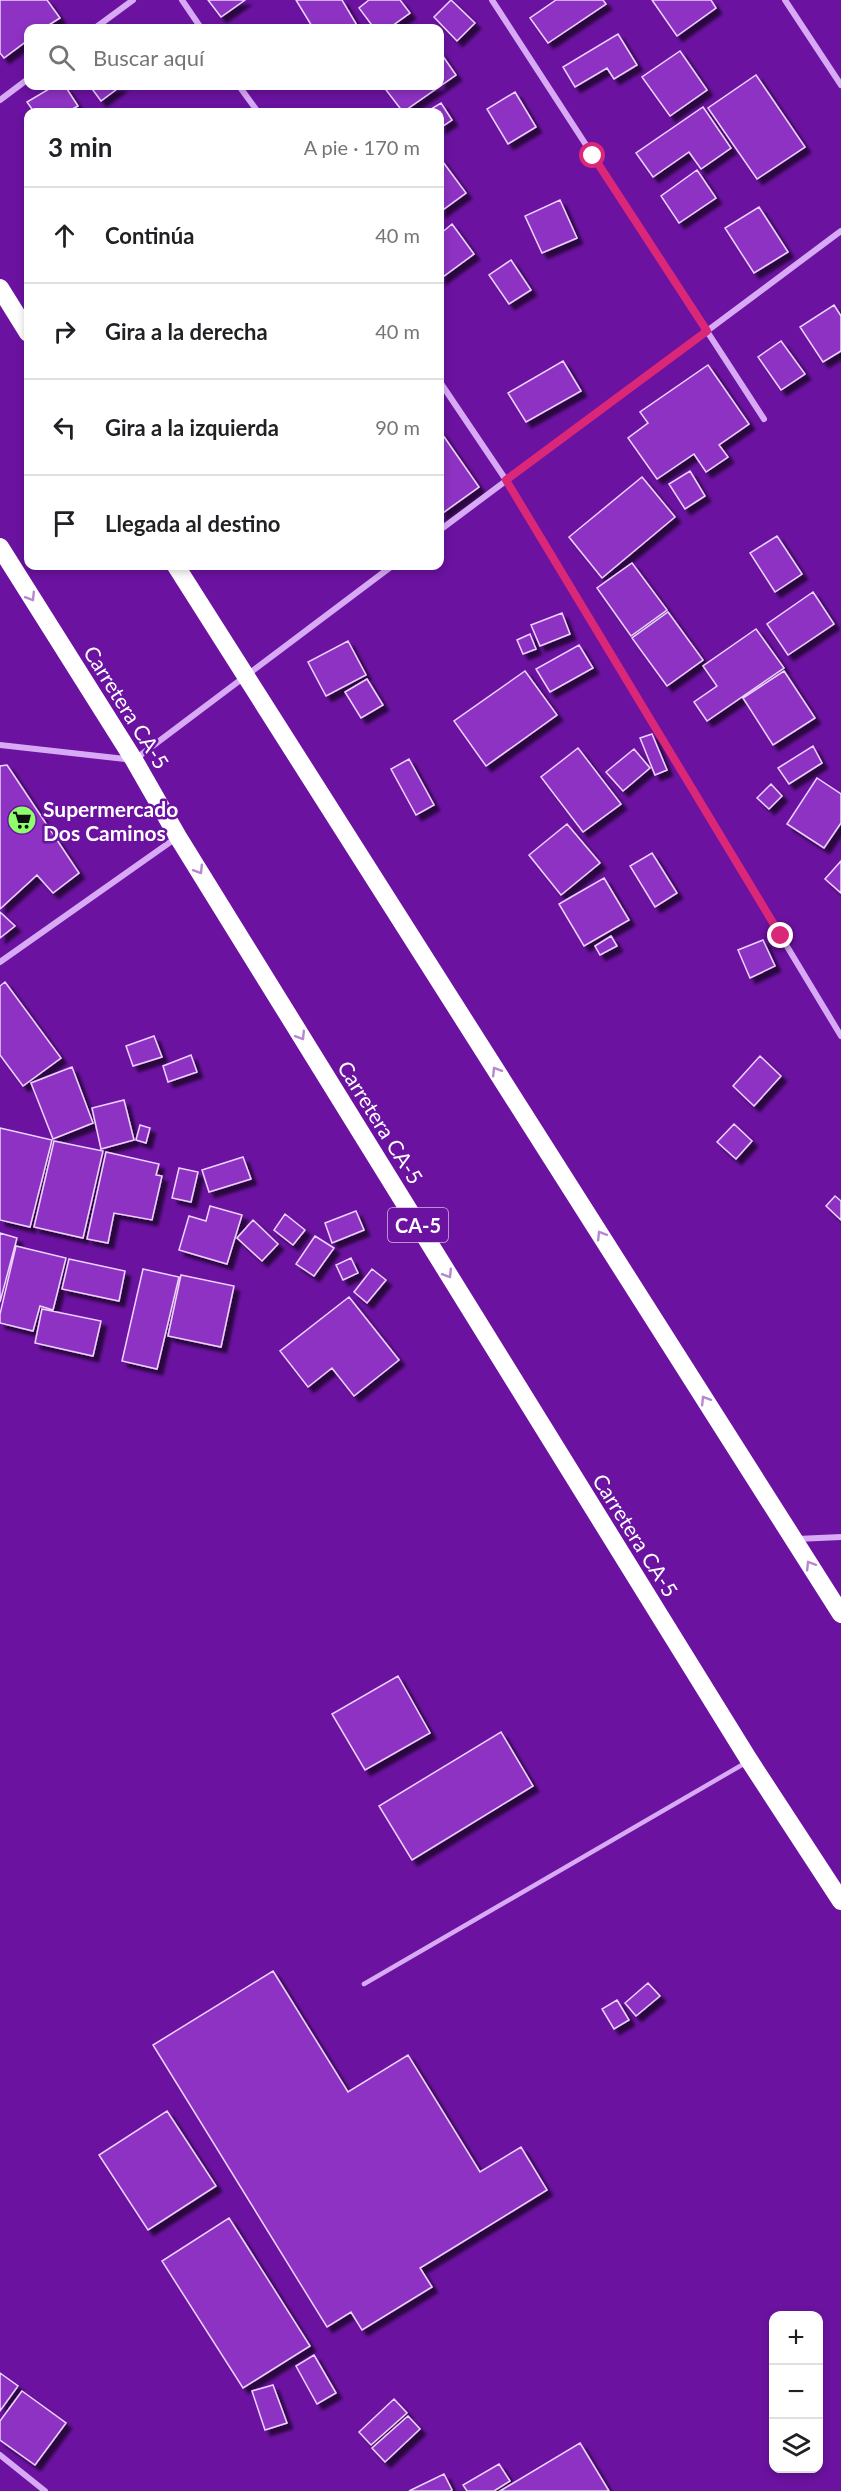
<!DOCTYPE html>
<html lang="es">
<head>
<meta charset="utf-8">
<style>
	:root { --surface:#fff; --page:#f6f6f6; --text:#202124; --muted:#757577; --line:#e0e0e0 }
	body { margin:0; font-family:Lato,sans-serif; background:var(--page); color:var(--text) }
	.controls { position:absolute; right:18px; bottom:18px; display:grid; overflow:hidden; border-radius:12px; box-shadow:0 3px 9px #0003 }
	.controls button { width:54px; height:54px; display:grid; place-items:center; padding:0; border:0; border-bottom:2px solid var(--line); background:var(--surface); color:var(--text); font:30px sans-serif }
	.stop { position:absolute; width:18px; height:18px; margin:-14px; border:4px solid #db2777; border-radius:50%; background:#fff }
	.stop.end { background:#db2777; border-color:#fff; box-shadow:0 2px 6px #0008 }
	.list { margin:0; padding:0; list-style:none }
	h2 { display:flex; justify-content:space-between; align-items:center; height:78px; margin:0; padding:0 24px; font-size:26px }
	h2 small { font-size:20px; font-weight:400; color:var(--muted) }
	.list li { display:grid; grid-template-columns:39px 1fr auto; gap:18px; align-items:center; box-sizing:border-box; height:96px; padding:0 24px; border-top:2px solid var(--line) }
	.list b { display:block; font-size:22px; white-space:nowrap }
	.list em { font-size:20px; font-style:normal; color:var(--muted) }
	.icon { flex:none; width:33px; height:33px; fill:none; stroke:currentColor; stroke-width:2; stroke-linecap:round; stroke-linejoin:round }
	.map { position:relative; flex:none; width:841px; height:2491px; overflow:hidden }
	.search { position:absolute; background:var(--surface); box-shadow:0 3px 9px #0003; left:24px; top:24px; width:420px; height:66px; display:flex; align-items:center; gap:15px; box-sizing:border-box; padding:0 21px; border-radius:12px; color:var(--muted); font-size:22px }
	.panel { position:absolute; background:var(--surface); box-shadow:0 3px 9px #0003; left:24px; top:108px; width:420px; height:462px; border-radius:12px }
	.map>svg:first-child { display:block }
	.building { fill:#8d32c3; stroke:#edd3fe; stroke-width:1.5; filter:url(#shadow) }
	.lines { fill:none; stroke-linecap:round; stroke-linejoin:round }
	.lane { stroke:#d8aaf5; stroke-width:4.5 }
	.street { stroke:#d8aaf5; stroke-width:6 }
	.highway { stroke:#fff; stroke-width:18 }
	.oneway { stroke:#b588d0 }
	.route { stroke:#db2777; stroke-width:8 }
	.labels { text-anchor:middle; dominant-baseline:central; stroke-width:5; stroke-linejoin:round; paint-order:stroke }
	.shield { fill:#6b12a0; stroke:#d3b8e2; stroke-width:1.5 }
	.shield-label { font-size:20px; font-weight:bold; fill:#fff }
	.street-label { font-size:21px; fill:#fff; stroke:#6b12a0 }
	.poi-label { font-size:21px; font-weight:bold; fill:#fff; stroke:#6b12a0; text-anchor:start }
</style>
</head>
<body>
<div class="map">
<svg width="841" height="2491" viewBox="0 0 841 2491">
	<defs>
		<filter id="shadow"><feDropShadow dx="5.5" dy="5.5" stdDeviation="1.5" flood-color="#0009"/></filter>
	</defs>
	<rect width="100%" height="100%" fill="#6b12a0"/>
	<!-- building -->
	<path class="building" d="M0 0H47L60 18 44 28H28V40L4 58 0 53Z
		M208 0H245L221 17Z
		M296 0H342L358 27 313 28Z
		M369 0H400L410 13 389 28H374L359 8Z
		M451 0 475 23 457 41 434 17Z
		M556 0H603L606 4 548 43 530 18Z
		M652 0H711L716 8 677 36Z
		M618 34 637 65 614 79 607 68 575 87 563 67Z
		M680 51 707 90 670 116 642 77Z
		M440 52 456 75 403 112 383 86H440Z
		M756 75 805 147 757 179 708 108Z
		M54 86H65L78 106 67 112H34L27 102Z
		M90 86H121L101 101Z
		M515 92 536 127 508 144 487 109Z
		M441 103 452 120 440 128V112H426Z
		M703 107 731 148 701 169 689 152 653 177 636 153Z
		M440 158 466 193 440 212Z
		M697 170 716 198 679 223 661 196Z
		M560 200 577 238 542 253 525 216Z
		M759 207 788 252 754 273 725 228Z
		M452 224 474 254 440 279V234Z
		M511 260 531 290 509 304 489 275Z
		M834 305 841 316V351L823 362 800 327Z
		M781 341 805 374 781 390 758 357Z
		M563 361 581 391 526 422 508 393Z
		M708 365 749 424 719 445 728 457 706 472 694 454 657 479 628 438 648 423 640 412Z
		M440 431 479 487 440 515Z
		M690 471 705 496 685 509 669 484Z
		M642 477 675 517 602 578 569 537Z
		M777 536 802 574 775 592 750 553Z
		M632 563 667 610 631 636 597 588Z
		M813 592 834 624 788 655 767 624Z
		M668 612 703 660 667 686 632 638Z
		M562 613 570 634 540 646 531 625Z
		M756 629 784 668 707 721 694 702 717 686 703 666Z
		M530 634 536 649 523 654 517 640Z
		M348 641 366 675 326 696 308 662Z
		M579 645 593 668 550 692 536 669Z
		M525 671 557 715 486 766 454 721Z
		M784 671 815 718 773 745 743 698Z
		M367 679 383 705 361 718 345 692Z
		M652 734 667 770 655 775 640 738Z
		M813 746 822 763 789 784 778 768Z
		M578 748 621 804 583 832 541 777Z
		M634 749 650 768 623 791 606 772Z
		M409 759 434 805 416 815 391 769Z
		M7 765 79 873 53 893 37 875 0 909V766Z
		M817 778 841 794V823L824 848 787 824Z
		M771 784 782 796 769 809 757 798Z
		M567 824 600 863 561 895 529 855Z
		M652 853 677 893 655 907 630 866Z
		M841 861V893L825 879Z
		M604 878 629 920 584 946 559 904Z
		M0 912 15 926 0 938Z
		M611 936 617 946 600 955 595 946Z
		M763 940 775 966 750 978 738 950Z
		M5 982 61 1058 23 1086 0 1055V986Z
		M154 1036 162 1057 133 1066 126 1046Z
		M191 1055 197 1072 168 1082 163 1066Z
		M760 1056 781 1076 754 1106 733 1086Z
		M72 1067 93 1123 53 1139 31 1083Z
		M124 1100 134 1140 101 1149 92 1108Z
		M734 1124 752 1141 736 1159 717 1142Z
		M140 1125 150 1128 146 1143 136 1140Z
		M0 1128 52 1140 30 1227 0 1220Z
		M54 1141 103 1151 83 1238 34 1227Z
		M106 1152 159 1164 156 1175 162 1176 152 1220 114 1213 108 1243 87 1239Z
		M243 1157 251 1179 209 1192 202 1170Z
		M179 1168 198 1172 191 1202 172 1198Z
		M835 1196 841 1201V1220L826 1206Z
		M210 1206 242 1215 227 1264 179 1250 189 1216 206 1221Z
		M356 1211 364 1230 332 1243 325 1223Z
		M285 1214 305 1230 293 1245 274 1230Z
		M253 1220 278 1244 262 1261 237 1238Z
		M0 1233 17 1238 0 1302Z
		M315 1236 334 1248 314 1276 296 1264Z
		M16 1246 66 1258 53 1310 40 1306 33 1331 0 1323V1314Z
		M351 1258 358 1273 343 1280 336 1265Z
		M69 1259 125 1271 119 1301 62 1289Z
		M143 1269 179 1277 157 1369 122 1361Z
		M372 1269 386 1280 367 1303 354 1292Z
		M181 1275 234 1286 221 1347 168 1336Z
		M349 1297 399 1360 354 1396 332 1368 308 1387 280 1351Z
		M42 1309 101 1321 93 1356 35 1343Z
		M398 1676 430 1733 365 1770 332 1714Z
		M501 1732 533 1786 412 1860 379 1806Z
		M273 1971 348 2092 408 2055 480 2172 521 2147 547 2190 420 2268 432 2287 362 2330 351 2312 327 2327 153 2045Z
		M648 1983 660 1996 636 2016 625 2003Z
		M617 2000 629 2020 614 2029 602 2009Z
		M167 2111 216 2186 148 2230 99 2155Z
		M229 2218 310 2346 243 2388 162 2261Z
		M314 2355 336 2393 317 2404 296 2366Z
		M0 2373 18 2386 0 2411Z
		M273 2385 287 2423 265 2430 252 2391Z
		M22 2391 66 2423 35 2465 0 2440V2421Z
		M394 2399 407 2413 371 2445 359 2432Z
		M408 2416 420 2429 385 2462 372 2448Z
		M580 2443 609 2491H500Z
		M499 2464 510 2481 494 2491H467L463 2485Z
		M444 2474 452 2490 450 2491H409Z"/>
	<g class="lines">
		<!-- lane -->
		<path class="lane" d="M364 1984 747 1762"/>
		<!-- street -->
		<path class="street" d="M182 0 201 28
			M492 0 764 419
			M785 0 841 85
			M95 28 133 0
			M239 86 258 112
			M0 100 28 79
			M440 382 506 480 841 1036
			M440 530 841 231
			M0 745 134 760 392 566
			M0 962 176 838
			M797 1539 841 1537
			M0 2455 45 2491"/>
		<!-- highway -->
		<path class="highway" d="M0 288 28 333
			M0 547 134 760 178 837 749 1760 841 1901
			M176 566 841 1614"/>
	</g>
	<!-- one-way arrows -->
	<defs><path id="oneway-chevron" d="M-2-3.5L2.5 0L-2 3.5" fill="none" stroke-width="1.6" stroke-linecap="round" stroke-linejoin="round" transform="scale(1.5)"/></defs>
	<g class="oneway">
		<use href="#oneway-chevron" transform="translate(31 597) rotate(58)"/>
		<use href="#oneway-chevron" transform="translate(199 870) rotate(58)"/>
		<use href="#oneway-chevron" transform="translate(301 1036) rotate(58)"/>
		<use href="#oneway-chevron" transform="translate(496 1071) rotate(-122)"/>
		<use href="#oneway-chevron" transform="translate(601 1235) rotate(-122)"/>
		<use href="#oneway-chevron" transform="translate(448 1274) rotate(58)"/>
		<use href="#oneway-chevron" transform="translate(705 1400) rotate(-122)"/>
		<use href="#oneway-chevron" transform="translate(810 1565) rotate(-122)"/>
	</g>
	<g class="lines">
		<!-- route -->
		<path class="route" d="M593 156 707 331 506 480 781 936"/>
	</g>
	<!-- icons -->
	<defs>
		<g id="supermarket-disc" transform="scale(1.5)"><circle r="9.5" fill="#8dff6d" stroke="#6b12a0"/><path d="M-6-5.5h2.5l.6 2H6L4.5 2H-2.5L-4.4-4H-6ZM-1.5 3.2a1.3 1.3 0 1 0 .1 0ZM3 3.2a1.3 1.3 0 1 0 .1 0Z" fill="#111"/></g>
	</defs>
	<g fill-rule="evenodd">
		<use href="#supermarket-disc" x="22" y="820"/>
	</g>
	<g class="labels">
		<!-- shield labels -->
		<rect class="shield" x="388" y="1208" width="60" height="34" rx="4.5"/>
		<g class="shield-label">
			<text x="418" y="1225">CA-5</text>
		</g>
		<!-- street labels -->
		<g class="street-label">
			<text transform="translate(127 707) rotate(58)">Carretera CA-5</text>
			<text transform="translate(381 1122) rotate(58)">Carretera CA-5</text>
			<text transform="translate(636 1535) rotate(58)">Carretera CA-5</text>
		</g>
		<!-- poi labels -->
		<g class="poi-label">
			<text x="43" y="808">Supermercado<tspan x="43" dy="24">Dos Caminos</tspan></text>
		</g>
	</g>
</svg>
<div class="controls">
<button>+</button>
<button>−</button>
<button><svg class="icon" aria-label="layers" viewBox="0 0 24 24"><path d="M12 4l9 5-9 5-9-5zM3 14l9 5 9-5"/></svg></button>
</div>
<div class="stop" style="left:593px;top:156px"></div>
<div class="stop end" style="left:781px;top:936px"></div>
<div class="search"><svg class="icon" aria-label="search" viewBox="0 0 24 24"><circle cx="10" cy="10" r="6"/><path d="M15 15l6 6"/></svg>Buscar aquí</div>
<section class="panel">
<h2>3 min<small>A pie · 170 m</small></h2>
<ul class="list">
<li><svg class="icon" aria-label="ahead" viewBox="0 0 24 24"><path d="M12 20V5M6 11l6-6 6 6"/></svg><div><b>Continúa</b></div><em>40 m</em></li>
<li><svg class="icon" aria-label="right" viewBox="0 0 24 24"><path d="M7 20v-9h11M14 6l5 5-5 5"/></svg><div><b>Gira a la derecha</b></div><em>40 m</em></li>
<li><svg class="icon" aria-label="left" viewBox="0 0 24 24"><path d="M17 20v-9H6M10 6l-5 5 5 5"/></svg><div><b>Gira a la izquierda</b></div><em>90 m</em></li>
<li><svg class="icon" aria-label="arrive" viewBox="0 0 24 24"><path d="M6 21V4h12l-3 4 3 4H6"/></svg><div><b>Llegada al destino</b></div></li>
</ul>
</section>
</div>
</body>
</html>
